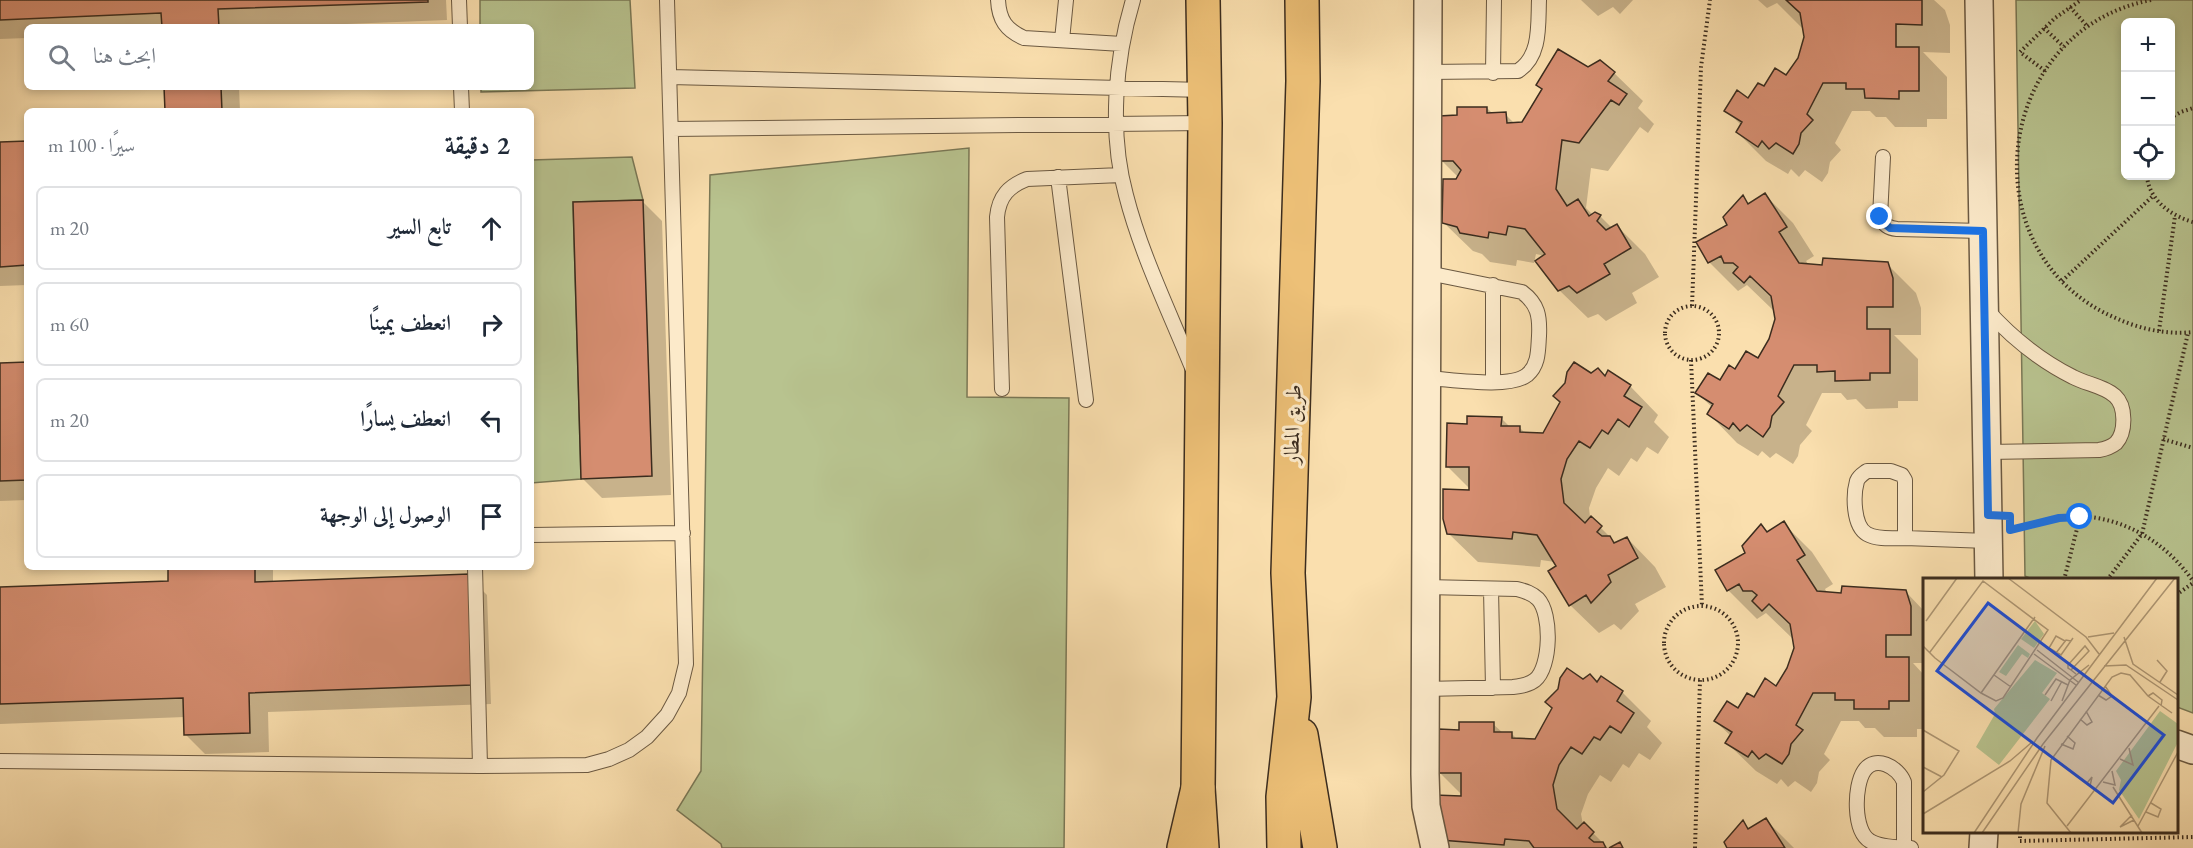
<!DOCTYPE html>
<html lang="ar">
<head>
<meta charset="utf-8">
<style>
	:root { --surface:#fff; --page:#f6f6f7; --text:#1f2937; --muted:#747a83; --line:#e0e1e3 }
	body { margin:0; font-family:"EB Garamond",Amiri,serif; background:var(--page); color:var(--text); direction:rtl }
	.controls { position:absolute; right:18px; top:18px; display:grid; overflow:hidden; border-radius:9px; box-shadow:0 3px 9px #0003 }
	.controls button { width:54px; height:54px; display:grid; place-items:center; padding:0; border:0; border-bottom:2px solid var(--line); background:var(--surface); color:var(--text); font:30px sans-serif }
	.stop { position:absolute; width:18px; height:18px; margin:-14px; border:4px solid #1a73e8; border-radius:50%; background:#fff }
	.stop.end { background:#1a73e8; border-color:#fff; box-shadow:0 2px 6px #0008 }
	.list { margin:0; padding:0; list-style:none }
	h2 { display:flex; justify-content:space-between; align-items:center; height:78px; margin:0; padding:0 24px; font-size:26px }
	h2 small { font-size:20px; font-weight:400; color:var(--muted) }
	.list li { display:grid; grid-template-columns:39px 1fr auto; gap:18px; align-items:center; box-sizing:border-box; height:84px; margin:0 12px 12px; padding:0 12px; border:2px solid var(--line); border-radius:9px }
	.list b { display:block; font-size:22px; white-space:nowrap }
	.list em { font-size:20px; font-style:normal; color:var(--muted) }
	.icon { flex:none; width:33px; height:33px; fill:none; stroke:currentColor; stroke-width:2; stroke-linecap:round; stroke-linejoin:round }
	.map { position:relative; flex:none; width:2193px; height:848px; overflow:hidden; direction:ltr }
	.search { position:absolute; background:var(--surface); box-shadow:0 3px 9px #0003; left:24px; top:24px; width:510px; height:66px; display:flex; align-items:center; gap:15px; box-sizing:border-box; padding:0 21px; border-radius:9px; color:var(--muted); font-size:22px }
	.panel { position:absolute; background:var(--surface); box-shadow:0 3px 9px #0003; left:24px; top:108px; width:510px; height:462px; border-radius:9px; direction:rtl }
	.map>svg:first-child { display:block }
	.green { fill:#b8c38f; stroke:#7a7856; stroke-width:1.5; fill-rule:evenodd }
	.shadow { fill:#0003 }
	.building { fill:#d58d70; stroke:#3b2c1e; stroke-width:1.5 }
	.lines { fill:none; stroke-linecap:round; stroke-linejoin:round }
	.service-casing { stroke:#6b5942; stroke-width:16 }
	.minor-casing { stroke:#6b5942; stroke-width:30 }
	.trunk-casing { stroke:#3b2c1e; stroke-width:36 }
	.motorway-casing { stroke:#3b2c1e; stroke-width:36 }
	.path { stroke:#3b2c1e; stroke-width:4; stroke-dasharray:1.5 3; stroke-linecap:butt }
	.service { stroke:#fceaca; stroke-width:14 }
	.minor { stroke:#fceaca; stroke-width:27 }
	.trunk { stroke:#edc077; stroke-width:33 }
	.motorway { stroke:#edc077; stroke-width:33 }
	.route { stroke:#1a73e8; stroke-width:8 }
	.labels { text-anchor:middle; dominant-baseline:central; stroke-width:6; stroke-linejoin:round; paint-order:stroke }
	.street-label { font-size:21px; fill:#3b2c1e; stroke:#fceaca }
	.inset-road { fill:none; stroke:#ae9774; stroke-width:1.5 }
	.view { fill:#1d4ed8; fill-opacity:0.15; stroke:#1d4ed8; stroke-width:3 }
	.inset-edge { fill:none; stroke:#3b2c1e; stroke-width:3 }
</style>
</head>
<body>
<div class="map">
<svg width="2193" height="848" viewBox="0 0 2193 848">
	<rect width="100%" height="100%" fill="#fadfae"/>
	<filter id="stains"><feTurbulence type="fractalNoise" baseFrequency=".00333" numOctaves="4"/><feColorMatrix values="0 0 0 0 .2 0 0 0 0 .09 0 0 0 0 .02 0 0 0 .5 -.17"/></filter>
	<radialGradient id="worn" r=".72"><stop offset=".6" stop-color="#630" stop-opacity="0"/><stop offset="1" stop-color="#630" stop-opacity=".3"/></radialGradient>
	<!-- green -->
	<path class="green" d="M480 0H630L635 88 481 92V87H531V27H480Z
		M2016 0H2193V713L2177 707 2176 580H2034L2025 576ZM2126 22H2170V176H2126Z
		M969 148 967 397 1069 398 1064 848H722L721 844 677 810 701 771 710 175Z
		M632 157 643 200 573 202 581 479 531 483V160Z"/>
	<!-- shadow -->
	<path class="shadow" d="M0 0H446L447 20 271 27H27V38L0 39Z
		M1581 0H1633L1620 14 1613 7 1598 16Z
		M1758 0H1934L1945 10 1950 25V53L1923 52 1947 77V119H1927V127H1895L1886 117H1876L1870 111H1852L1835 143 1841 150 1830 162 1828 173 1822 182 1805 170 1799 177 1791 169 1788 174 1766 161 1737 132 1742 126 1726 110 1749 100 1764 88 1787 78 1799 58 1806 37 1804 26 1802 28 1777 3 1767 8Z
		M1588 69 1614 73 1643 101 1638 108 1654 124 1648 133 1640 127 1608 171 1591 168 1586 208 1593 215 1600 216 1612 228 1617 226 1645 254 1659 277 1632 293 1637 303 1606 321 1598 314 1588 318 1559 290 1545 256 1536 254 1534 263 1517 260 1516 266 1490 262 1482 254 1473 251 1444 223 1458 177 1442 161 1459 117 1487 108 1493 114H1505L1515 124 1523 123Z
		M165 87H239L240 111H166Z
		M27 142V285L0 286V144Z
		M1765 195 1793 223 1814 256 1806 261 1809 265 1887 264 1916 293 1921 308V335H1894L1918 359V401H1898V408L1866 409 1856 399 1847 400 1841 393H1822L1806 425 1812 431 1800 445 1798 456 1793 464 1776 453 1770 458 1762 451 1758 456 1737 443 1709 414 1713 408 1697 393 1720 382 1758 360 1770 340 1777 319 1775 308 1773 310 1747 285 1738 291 1709 262 1743 198 1750 205Z
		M642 201 662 221 671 495 602 498 582 478Z
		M27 363V500L0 501V364Z
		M1591 375 1605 377 1630 386 1658 415 1654 422 1669 437 1658 454 1647 447 1637 462 1631 458 1619 476 1608 468 1596 488 1589 508 1590 517 1617 544 1627 538 1655 567 1666 587 1635 604 1639 611 1621 630 1614 624 1599 633 1570 605 1555 562 1541 560 1540 567 1478 562 1449 534 1470 492V489L1447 466 1468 425 1501 418 1510 427H1519L1526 434H1544Z
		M1783 523 1812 552 1833 584 1825 589 1827 593 1906 592 1924 611V663H1913L1924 675V729H1917V737H1884L1875 728H1865L1859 721H1841L1824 754 1830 760 1819 772 1817 783 1811 792 1795 781 1788 787 1781 779 1777 784 1756 771 1727 743 1731 736 1715 721 1738 710 1754 699 1776 688 1789 669 1795 648 1793 636 1792 638 1766 613 1757 619 1728 590 1717 571 1747 553 1761 526 1768 533Z
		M169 567H273V583L468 576 487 595 491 704 268 712 269 752 205 754 185 734V717L0 724V588L170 582Z
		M1583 681 1622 692 1651 721 1647 727 1662 743 1650 760 1639 753 1629 768 1623 764 1611 782 1600 775 1588 794 1581 814 1583 825 1584 824 1608 848H1450L1441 839 1462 795 1440 773 1460 731 1493 724 1503 733H1511L1518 740H1536Z
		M1766 820 1794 848H1729L1743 823 1750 829Z"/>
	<!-- building -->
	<path class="building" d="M0 0H428V2L218 9 219 27H162L161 13 0 20Z
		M1786 0H1922V25L1896 24V47H1919V91H1899V99L1865 98 1864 89H1846V83H1823L1807 114 1813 120 1801 133 1799 144 1793 154 1776 143 1769 149 1762 141 1758 147 1736 132 1742 122 1724 111 1737 90 1748 98 1758 83 1764 86 1775 68 1786 75 1798 58 1804 37 1800 13Z
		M1558 49 1588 67 1600 60 1615 72 1608 81 1627 94 1619 105 1611 100 1579 143 1562 140 1556 189 1567 206 1578 199 1589 216 1595 212 1601 215 1597 221 1606 230 1617 224 1631 248 1604 264 1610 274 1577 293 1569 286 1558 291 1535 261 1545 254 1525 229 1508 226 1506 235 1489 232 1488 238 1460 233 1457 227 1442 223 1443 179H1456L1461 170 1453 161H1440L1439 116 1457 115V107H1487V113L1506 112 1507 123 1522 122 1542 89 1536 85Z
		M164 87H221L222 111H165Z
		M27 141V265L0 267V142Z
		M1765 193 1787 227 1779 232 1799 263 1822 265 1823 258 1888 262 1893 278V307H1867V329H1890V373H1870V380L1835 381V371L1817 372V365H1794L1778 396 1784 402 1772 416 1770 427 1763 437 1747 425 1740 431 1733 423 1729 429 1707 414 1713 404 1695 393 1708 373 1720 380 1729 365 1735 369 1746 351 1758 358 1769 339 1775 319 1771 296 1750 276 1744 283 1733 273 1738 267 1733 263H1724L1721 256 1708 263 1696 242 1727 225 1723 217 1743 195 1748 204Z
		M643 200 652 476 581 479 573 202Z
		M27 362V480L0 481V363Z
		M1574 362 1591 373 1598 368 1605 376 1608 370 1631 385 1624 396 1642 407 1629 427 1618 419 1608 434 1602 430 1590 448 1579 441 1567 459 1561 479 1564 503 1585 523 1591 516 1602 526 1597 532 1602 536H1610L1614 543 1627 537 1638 558 1608 575 1611 582 1591 603 1586 595 1569 606 1548 571 1556 566 1537 535 1513 532 1512 539 1447 534 1443 519V489L1469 490V467H1446L1447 423 1467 424V416L1502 417 1501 426H1520V432L1543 433 1560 402 1553 396 1565 383 1567 372Z
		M1784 521 1805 555 1797 560 1817 591 1841 593 1842 586 1906 590 1911 606V635H1886V657H1909V701H1889V709H1854V700H1835V693H1813L1796 725 1803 730 1791 744 1789 754 1782 764 1766 754 1759 759 1752 751 1748 757 1725 743 1732 732 1714 721 1727 701 1738 708 1747 693 1754 697 1765 678 1776 686 1787 668 1794 648 1790 624 1769 604 1762 611 1752 601 1757 595 1752 591H1743L1739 584 1727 591 1715 570 1745 553 1742 546 1761 524 1767 532Z
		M168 567H255V582L469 574 472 685 249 693 250 733 184 735 183 698 0 704V587L168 581Z
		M1567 668 1583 679 1590 674 1597 682 1601 676 1623 691 1617 701 1634 713 1621 733 1610 726 1600 740 1594 737 1582 754 1571 747 1559 765 1553 785 1557 809 1577 829 1584 822 1594 832 1589 838 1594 842H1603L1606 848H1534L1529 841 1505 839 1504 845 1440 840 1435 795 1461 796V773H1438L1439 729 1459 730V722H1494V732H1512V738L1535 739 1552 708 1545 702 1558 689 1560 678Z
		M1766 818 1785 848H1727L1724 842 1743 820 1748 829Z
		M1620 842 1623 848H1609Z"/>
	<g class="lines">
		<!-- service casing -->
		<g class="service-casing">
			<path id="service" d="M459 0 460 27
				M998 0C999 20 1006 30 1024 38L1122 44
				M1133 0C1115 60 1109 133 1126 195 1141 254 1170 313 1193 370
				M1062 40 1066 0
				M1428 72 1518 71C1541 56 1538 26 1539 0
				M1493 73 1494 0
				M670 77 1205 90
				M461 87 462 111
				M671 129 1205 123
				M1883 157 1880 217C1884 225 1888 228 1897 229L1983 231
				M1058 177 1086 400
				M1986 309C2011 337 2039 360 2073 377 2086 384 2104 386 2115 396 2126 406 2126 432 2116 443 2111 447 2105 449 2099 450L1987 452
				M1426 378C1450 379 1509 389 1527 375 1539 365 1538 350 1539 336 1540 316 1538 304 1522 292L1428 273
				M1493 382V285
				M1002 389 997 217C999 196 1009 186 1027 179L1121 175
				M1867 471H1891L1902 475 1905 480V538C1893 538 1878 540 1867 534 1853 526 1853 495 1857 481 1859 476 1863 474 1867 471Z
				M531 535 683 533
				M1905 538 1988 541
				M475 567 480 766
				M1425 587 1517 589C1525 591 1532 593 1538 599 1552 614 1551 667 1535 680 1529 685 1521 686 1513 687L1425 689
				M1491 589 1493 688
				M0 761 480 766 587 765 609 759 629 750 647 737 667 715 679 693 686 664 667 0
				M1904 847V782C1898 767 1875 754 1864 771 1854 786 1853 831 1870 841 1881 848 1898 847 1911 848"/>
		</g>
		<!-- minor casing -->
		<g class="minor-casing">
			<path id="minor" d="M1428 0 1425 774 1426 806 1435 848
				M1979 0 1989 580
				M2176 744 2193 750
				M1983 848 1984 832"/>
		</g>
		<!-- trunk casing -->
		<g class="trunk-casing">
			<path id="trunk" d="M1301 735 1320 848
				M1202 848 1198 788 1205 123 1203 0
				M1284 848 1283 797 1294 697 1288 573 1303 81 1302 0"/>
		</g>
		<!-- motorway casing -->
		<g class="motorway-casing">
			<path id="motorway" d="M1184 848 1198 788"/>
		</g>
		<!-- path -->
		<path class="path" d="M2151 0C1991 31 1967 257 2118 319 2140 329 2168 335 2193 332
			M2070 7 2088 27
			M2044 28 2064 47
			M2045 71 2020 52 2055 18 2081 0
			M2170 118 2181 112 2193 108
			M2147 176C2149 200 2171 216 2193 222
			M2062 281 2154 195
			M1692 306 1701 67 1710 0
			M1665 333a27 27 0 1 1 54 0a27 27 0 1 1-54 0Z
			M2159 331 2175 216
			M1691 360 1702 606
			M2163 439 2193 448
			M2019 527C2033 524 2046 519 2060 517 2114 511 2163 538 2193 581
			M2064 580 2080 517
			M2107 580 2142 534 2188 333
			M2176 595 2193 583
			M1664 643a37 37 0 1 1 74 0a37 37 0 1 1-74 0Z
			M2020 832V841L2193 837
			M1695 848 1700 680"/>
		<!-- service -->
		<use href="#service" class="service"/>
		<!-- minor -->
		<use href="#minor" class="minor"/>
		<!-- trunk -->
		<use href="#trunk" class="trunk"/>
		<!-- motorway -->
		<use href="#motorway" class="motorway"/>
	</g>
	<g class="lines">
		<!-- route -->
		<path class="route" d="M1880 217 1884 223 1890 228 1983 231 1988 515 2010 516V530L2059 518 2080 517"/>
	</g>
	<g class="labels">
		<!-- street labels -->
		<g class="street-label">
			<text transform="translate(1292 424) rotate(-88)">طريق المطار</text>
		</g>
	</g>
	<!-- overview -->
	<g transform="translate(1923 578)">
		<rect width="255" height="255" fill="#fadfae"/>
		<path d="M112 43 121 56 111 70 98 61ZM95 67 107 76 105 80 99 76 83 98 76 94ZM112 82 134 95 119 115 127 121 76 187 53 169 72 136 71 131ZM237 133 255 146V164L216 241 196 212 198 202 193 193Z" fill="#b8c38f"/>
		<path class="inset-road" d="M85 0 163 59 176 76M3 43 34 0M165 59 191 55M201 59 210 86 255 117M142 63 133 58 126 70 138 77 150 60M0 68 12 80 58 115 73 123 80 120 125 52 60 3 7 74M114 72 155 104M133 75 143 62 148 63M111 76 153 107M234 82 244 93 237 104M181 88 203 87 255 122M148 92 166 73 162 68 145 87V90L148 92 153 96M71 97 88 109M58 115 112 39M122 117 133 101 145 107M175 117 183 122 189 118 182 108M225 118 230 115 239 122 238 128M128 123 139 103M139 123 147 102 166 87M157 141 164 147 169 144 163 133M0 152 36 173 21 197 0 214M138 166 150 171 152 165 144 158M197 181 210 187 206 170M0 189 19 199M180 204 192 207 189 193M167 208 169 199 164 205 167 208 173 213M190 209 219 255M223 234 235 239 238 231 228 225M0 236 87 183 108 165M209 237 197 249 211 242M144 248 236 128M215 248 255 174M51 255 114 160 234 0M59 255 120 166 252 0M95 255 98 226 122 168M148 255 124 225 128 182 189 99 198 95 207 97 225 118 249 135"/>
		<path class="view" d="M65 25 241 157 190 225 14 93Z"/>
		<rect width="255" height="255" class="inset-edge"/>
	</g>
	<rect width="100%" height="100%" filter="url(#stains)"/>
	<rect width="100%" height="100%" fill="url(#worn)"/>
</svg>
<div class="controls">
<button>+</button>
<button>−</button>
<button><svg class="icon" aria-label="locate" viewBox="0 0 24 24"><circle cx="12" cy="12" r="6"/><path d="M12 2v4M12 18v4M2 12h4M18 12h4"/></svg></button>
</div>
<div class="stop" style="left:2080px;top:517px"></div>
<div class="stop end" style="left:1880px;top:217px"></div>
<div class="search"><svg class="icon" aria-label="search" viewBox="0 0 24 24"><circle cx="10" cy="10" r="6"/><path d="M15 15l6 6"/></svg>ابحث هنا</div>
<section class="panel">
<h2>2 دقيقة<small>سيرًا · 100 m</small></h2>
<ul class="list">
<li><svg class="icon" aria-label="ahead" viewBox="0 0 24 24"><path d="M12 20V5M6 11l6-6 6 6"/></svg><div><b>تابع السير</b></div><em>20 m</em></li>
<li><svg class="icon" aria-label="right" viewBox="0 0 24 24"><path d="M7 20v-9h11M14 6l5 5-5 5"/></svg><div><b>انعطف يمينًا</b></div><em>60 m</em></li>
<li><svg class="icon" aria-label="left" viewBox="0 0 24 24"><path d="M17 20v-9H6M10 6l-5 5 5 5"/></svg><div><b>انعطف يسارًا</b></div><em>20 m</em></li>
<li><svg class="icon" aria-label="arrive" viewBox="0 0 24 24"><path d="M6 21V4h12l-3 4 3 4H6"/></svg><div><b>الوصول إلى الوجهة</b></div></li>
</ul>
</section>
</div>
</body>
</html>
